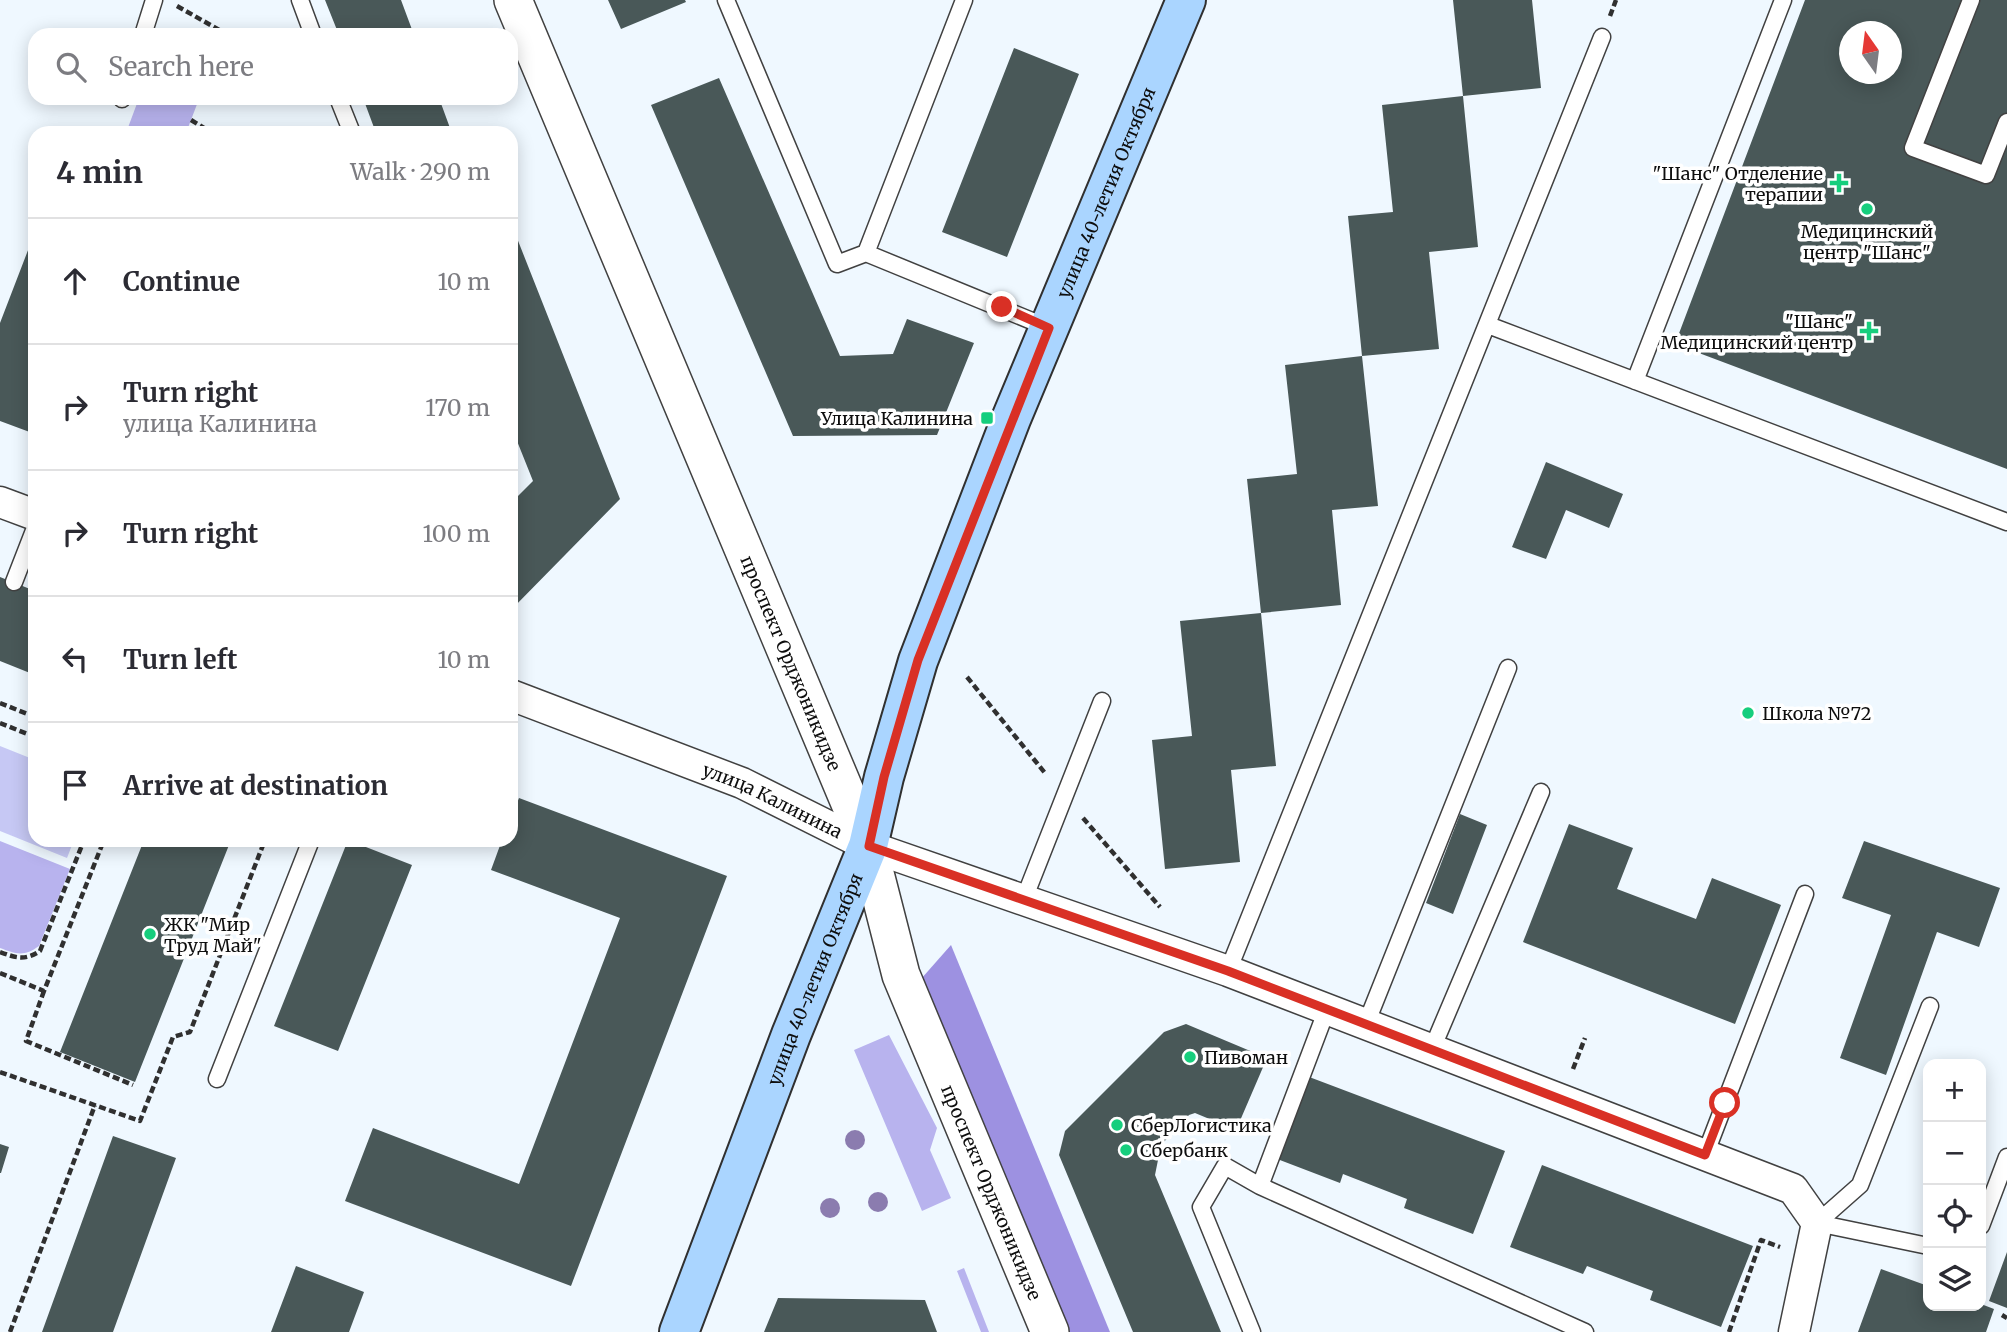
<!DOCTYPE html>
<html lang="en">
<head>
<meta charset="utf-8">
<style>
	:root { --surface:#fff; --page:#f2f2f3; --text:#2b2b33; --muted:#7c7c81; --line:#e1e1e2 }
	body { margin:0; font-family:Merriweather,serif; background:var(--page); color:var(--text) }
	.controls { position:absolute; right:21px; bottom:21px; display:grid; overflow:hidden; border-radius:14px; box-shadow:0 4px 18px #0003 }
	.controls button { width:63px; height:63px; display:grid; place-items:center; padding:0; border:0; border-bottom:2px solid var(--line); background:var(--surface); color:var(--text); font:35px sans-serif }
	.compass { position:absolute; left:1839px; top:21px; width:63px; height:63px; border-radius:50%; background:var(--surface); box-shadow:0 4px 18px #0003; rotate:346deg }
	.stop { position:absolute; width:21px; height:21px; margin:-16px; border:5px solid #d93025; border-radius:50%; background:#fff }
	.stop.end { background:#d93025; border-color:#fff; box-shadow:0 2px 7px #0008 }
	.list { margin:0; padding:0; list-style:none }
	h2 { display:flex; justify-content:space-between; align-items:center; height:91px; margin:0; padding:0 28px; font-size:30px }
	h2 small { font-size:23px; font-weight:400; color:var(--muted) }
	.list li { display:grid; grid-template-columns:46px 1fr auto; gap:21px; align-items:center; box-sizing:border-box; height:126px; padding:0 28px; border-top:2px solid var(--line) }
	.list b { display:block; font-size:26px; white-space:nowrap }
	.list p { margin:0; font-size:23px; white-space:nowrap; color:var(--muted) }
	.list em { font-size:23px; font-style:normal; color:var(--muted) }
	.icon { flex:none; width:38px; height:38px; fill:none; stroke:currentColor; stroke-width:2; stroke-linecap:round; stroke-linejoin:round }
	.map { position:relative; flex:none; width:2007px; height:1332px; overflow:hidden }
	.search { position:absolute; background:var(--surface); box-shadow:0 4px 18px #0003; left:28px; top:28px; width:490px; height:77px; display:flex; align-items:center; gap:18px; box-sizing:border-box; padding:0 24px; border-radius:21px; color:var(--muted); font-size:26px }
	.panel { position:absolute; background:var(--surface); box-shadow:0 4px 18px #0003; left:28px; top:126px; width:490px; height:721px; border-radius:21px }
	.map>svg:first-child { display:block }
	.green { fill:#b8b3ee }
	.forest { fill:#9d91e1 }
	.pitch { fill:#c6c8f4 }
	.building { fill:#495858; fill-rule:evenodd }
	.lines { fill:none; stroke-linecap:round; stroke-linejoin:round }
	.service-casing { stroke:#414141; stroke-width:19 }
	.minor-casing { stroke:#414141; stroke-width:33 }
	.tertiary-casing { stroke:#414141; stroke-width:40 }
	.secondary-casing { stroke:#303030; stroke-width:42 }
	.path { stroke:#303030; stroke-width:4.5; stroke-dasharray:7 3.5; stroke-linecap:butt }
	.service { stroke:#fff; stroke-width:16 }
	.minor { stroke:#fff; stroke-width:30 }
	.tertiary { stroke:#fff; stroke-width:37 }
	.secondary { stroke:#aad5ff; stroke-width:38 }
	.tree { fill:#8b7caf }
	.route { stroke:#d93025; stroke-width:9 }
	.poi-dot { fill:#16ce7d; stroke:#fff; stroke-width:2.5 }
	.labels { text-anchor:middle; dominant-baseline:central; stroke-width:7; stroke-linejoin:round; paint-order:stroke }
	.poi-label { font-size:18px; fill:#0e0e0e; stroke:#fff; text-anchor:start }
	.street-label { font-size:18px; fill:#0e0e0e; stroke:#fff }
</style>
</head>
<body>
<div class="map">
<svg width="2007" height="1332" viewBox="0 0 2007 1332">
	<rect width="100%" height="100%" fill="#eff8ff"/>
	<!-- green -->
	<path class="green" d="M139 98H197L199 99 186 133H126Z
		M0 841 70 869 39 946C24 957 16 954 0 948Z
		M889 1035 937 1128 930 1150 951 1198 922 1211 854 1050Z
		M964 1268 989 1332H981L957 1271Z"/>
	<!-- forest -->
	<path class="forest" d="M951 945 1110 1332H1065L921 979Z"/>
	<!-- pitch -->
	<path class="pitch" d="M0 746 35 760V840H74L67 858 0 831Z"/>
	<!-- building -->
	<path class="building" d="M325 0H401L414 35H339Z
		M608 0H685L686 2 621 29Z
		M1453 0H1532L1541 88 1463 96Z
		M1805 0H2007V469L1675 344ZM1850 32H1892V74H1850Z
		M1014 48 1079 74 1007 257 942 232Z
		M719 78 840 356 893 354 907 319 974 343 937 435 793 436 651 105Z
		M1463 96 1478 247 1429 252 1439 349 1362 356 1348 216 1393 212 1382 105Z
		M363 98H439L450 128 436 133H376Z
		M511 223 620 499 511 610V503L533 481 511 426Z
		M35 232V434L0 421V323Z
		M1362 356 1378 506 1332 510 1341 605 1261 613 1276 766 1231 770 1240 862 1165 869 1152 740 1192 736 1180 621 1261 613 1247 479 1297 474 1285 365Z
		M1546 462 1623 494 1609 528 1566 510 1546 559 1512 547Z
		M0 577 35 591V675L0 661Z
		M519 798 727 876 571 1286 345 1201 373 1128 519 1184 620 918 491 870 502 840H511V818Z
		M1460 814 1487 825 1453 914 1426 903Z
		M1569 824 1633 848 1617 889 1696 919 1712 878 1781 905 1735 1024 1523 942Z
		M144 840H231L135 1082 60 1052Z
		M348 840 412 865 338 1051 274 1026Z
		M1864 841 2000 888 1979 947 1937 932 1886 1075 1840 1058 1891 915 1842 898Z
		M1186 1024 1267 1058 1236 1130 1195 1113 1189 1115 1161 1145 1155 1175 1221 1332H1133L1059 1155 1065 1131 1164 1032Z
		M1296 1072 1505 1151 1473 1234 1404 1208 1407 1199 1343 1174 1340 1183 1264 1154Z
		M113 1136 176 1158 113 1332H42Z
		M0 1144 9 1147 1 1173H0Z
		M1542 1165 1753 1246 1721 1327 1650 1300 1653 1291 1587 1266 1583 1274 1510 1247Z
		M2007 1252V1308L1989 1301Z
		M296 1266 364 1292 349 1332H271Z
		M1881 1269 1928 1286V1306L1981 1304 1994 1309 1986 1332H1858Z
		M778 1298 925 1300 937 1332H764Z"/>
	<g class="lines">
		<!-- service casing -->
		<g class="service-casing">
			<path id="service" d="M300 0 313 35
				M726 0 837 264 866 253 1049 328
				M1971 0 1913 148 1986 175 2007 122
				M143 35 154 0
				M338 98 352 133
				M122 99V98
				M866 253 964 0
				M1488 325 2007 522
				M1635 381 1783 0
				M14 582 35 528
				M1024 899 1102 701
				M1228 971 1602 37
				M1366 1024 1508 668
				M1432 1049 1541 792
				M217 1079 311 840
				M1705 1155 1805 894
				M1260 1186 1585 1332
				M1817 1223 1860 1185 1930 1006
				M1817 1223 1928 1246
				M1981 1226 2007 1157
				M1252 1332 1201 1207 1225 1166 1260 1186 1327 1009"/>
		</g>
		<!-- minor casing -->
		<g class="minor-casing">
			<g id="minor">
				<path d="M0 502 35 515"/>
				<path id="s1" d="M511 695 742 783 868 846 1228 971 1793 1189 1817 1223 1794 1332"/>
			</g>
		</g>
		<!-- tertiary casing -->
		<g class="tertiary-casing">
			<g id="tertiary">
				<path id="s2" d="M513 0 868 846 901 975 1050 1332"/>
			</g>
		</g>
		<!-- secondary casing -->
		<g class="secondary-casing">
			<g id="secondary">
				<path id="s3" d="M679 1332 791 1035 868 846 884 777 918 661 1011 419 1186 0"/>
			</g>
		</g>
		<!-- path -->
		<path class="path" d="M177 6 228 35
			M1610 16 1616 0
			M191 120 212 133
			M967 677 1045 773
			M0 703 35 717
			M0 723 35 737
			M1083 818 1160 907
			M0 952C16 958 25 961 40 951L84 840
			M0 973 44 991 104 840
			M44 991 26 1041 133 1085
			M1573 1069 1585 1038
			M0 1072 140 1121 173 1037 190 1032 265 840
			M1981 1293 1984 1295
			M2002 1315 2007 1318
			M10 1332 95 1105
			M1729 1332 1761 1240 1780 1247"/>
		<!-- service -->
		<use href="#service" class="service"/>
		<!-- minor -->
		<use href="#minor" class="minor"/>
		<!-- tertiary -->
		<use href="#tertiary" class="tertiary"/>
		<!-- secondary -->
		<use href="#secondary" class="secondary"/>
	</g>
	<!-- trees -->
	<g class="tree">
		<circle cx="855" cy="1140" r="10"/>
		<circle cx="878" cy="1202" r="10"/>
		<circle cx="830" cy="1208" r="10"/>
	</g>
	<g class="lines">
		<!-- route -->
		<path class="route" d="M1002 307 1049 328 918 660 884 777 869 846 1228 971 1705 1155 1725 1103"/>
	</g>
	<!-- markers -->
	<g class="poi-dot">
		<path d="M1835.5 172.5h7v7h7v7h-7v7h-7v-7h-7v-7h7z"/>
		<circle cx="1867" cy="209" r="7"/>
		<path d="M1865.5 320.5h7v7h7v7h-7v7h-7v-7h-7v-7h7z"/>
		<rect x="980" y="411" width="14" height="14" rx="3.5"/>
		<circle cx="1748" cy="713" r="7"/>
		<circle cx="150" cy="934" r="7"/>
		<circle cx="1190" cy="1057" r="7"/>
		<circle cx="1117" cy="1125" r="7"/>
		<circle cx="1126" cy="1150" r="7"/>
	</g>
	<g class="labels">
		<!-- poi labels -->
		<g class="poi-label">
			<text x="1823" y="173" text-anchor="end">"Шанс" Отделение<tspan x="1823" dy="21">терапии</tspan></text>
			<text x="1867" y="231" text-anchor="middle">Медицинский<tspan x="1867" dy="21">центр "Шанс"</tspan></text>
			<text x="1853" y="321" text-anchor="end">"Шанс"<tspan x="1853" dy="21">Медицинский центр</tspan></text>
			<text x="973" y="418" text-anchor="end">Улица Калинина</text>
			<text x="1762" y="713">Школа №72</text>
			<text x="164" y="924">ЖК "Мир<tspan x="164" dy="21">Труд Май"</tspan></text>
			<text x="1204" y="1057">Пивоман</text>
			<text x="1131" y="1125">СберЛогистика</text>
			<text x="1140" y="1150">Сбербанк</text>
		</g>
		<!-- street labels -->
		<g class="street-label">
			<text stroke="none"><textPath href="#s3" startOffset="1218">улица 40-летия Октября</textPath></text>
			<text stroke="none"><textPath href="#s2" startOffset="719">проспект Орджоникидзе</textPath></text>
			<text stroke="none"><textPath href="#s1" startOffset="282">улица Калинина</textPath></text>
			<text stroke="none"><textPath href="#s3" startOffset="378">улица 40-летия Октября</textPath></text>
			<text stroke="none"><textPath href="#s2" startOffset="1286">проспект Орджоникидзе</textPath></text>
		</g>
	</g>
</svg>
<div class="controls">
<button>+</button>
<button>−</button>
<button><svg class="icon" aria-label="locate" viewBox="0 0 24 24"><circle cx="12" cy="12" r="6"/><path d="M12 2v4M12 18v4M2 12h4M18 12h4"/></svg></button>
<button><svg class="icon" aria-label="layers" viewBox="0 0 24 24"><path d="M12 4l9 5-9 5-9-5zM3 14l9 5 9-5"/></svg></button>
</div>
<svg class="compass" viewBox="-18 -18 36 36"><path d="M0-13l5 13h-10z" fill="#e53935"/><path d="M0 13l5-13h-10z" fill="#7c7c81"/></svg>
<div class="stop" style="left:1725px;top:1103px"></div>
<div class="stop end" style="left:1002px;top:307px"></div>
<div class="search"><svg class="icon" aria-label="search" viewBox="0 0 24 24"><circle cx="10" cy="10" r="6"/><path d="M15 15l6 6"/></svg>Search here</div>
<section class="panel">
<h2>4 min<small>Walk · 290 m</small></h2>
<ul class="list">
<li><svg class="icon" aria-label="ahead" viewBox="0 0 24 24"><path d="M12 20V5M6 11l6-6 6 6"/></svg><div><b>Continue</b></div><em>10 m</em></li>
<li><svg class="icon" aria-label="right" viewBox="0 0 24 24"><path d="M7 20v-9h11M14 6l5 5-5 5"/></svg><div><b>Turn right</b><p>улица Калинина</p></div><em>170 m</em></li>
<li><svg class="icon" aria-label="right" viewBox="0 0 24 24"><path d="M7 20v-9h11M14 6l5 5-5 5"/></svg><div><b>Turn right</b></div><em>100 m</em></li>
<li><svg class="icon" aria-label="left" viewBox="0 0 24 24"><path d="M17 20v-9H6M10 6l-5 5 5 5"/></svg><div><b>Turn left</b></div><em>10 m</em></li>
<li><svg class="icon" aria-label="arrive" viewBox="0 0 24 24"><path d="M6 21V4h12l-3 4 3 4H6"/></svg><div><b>Arrive at destination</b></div></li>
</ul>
</section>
</div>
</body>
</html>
